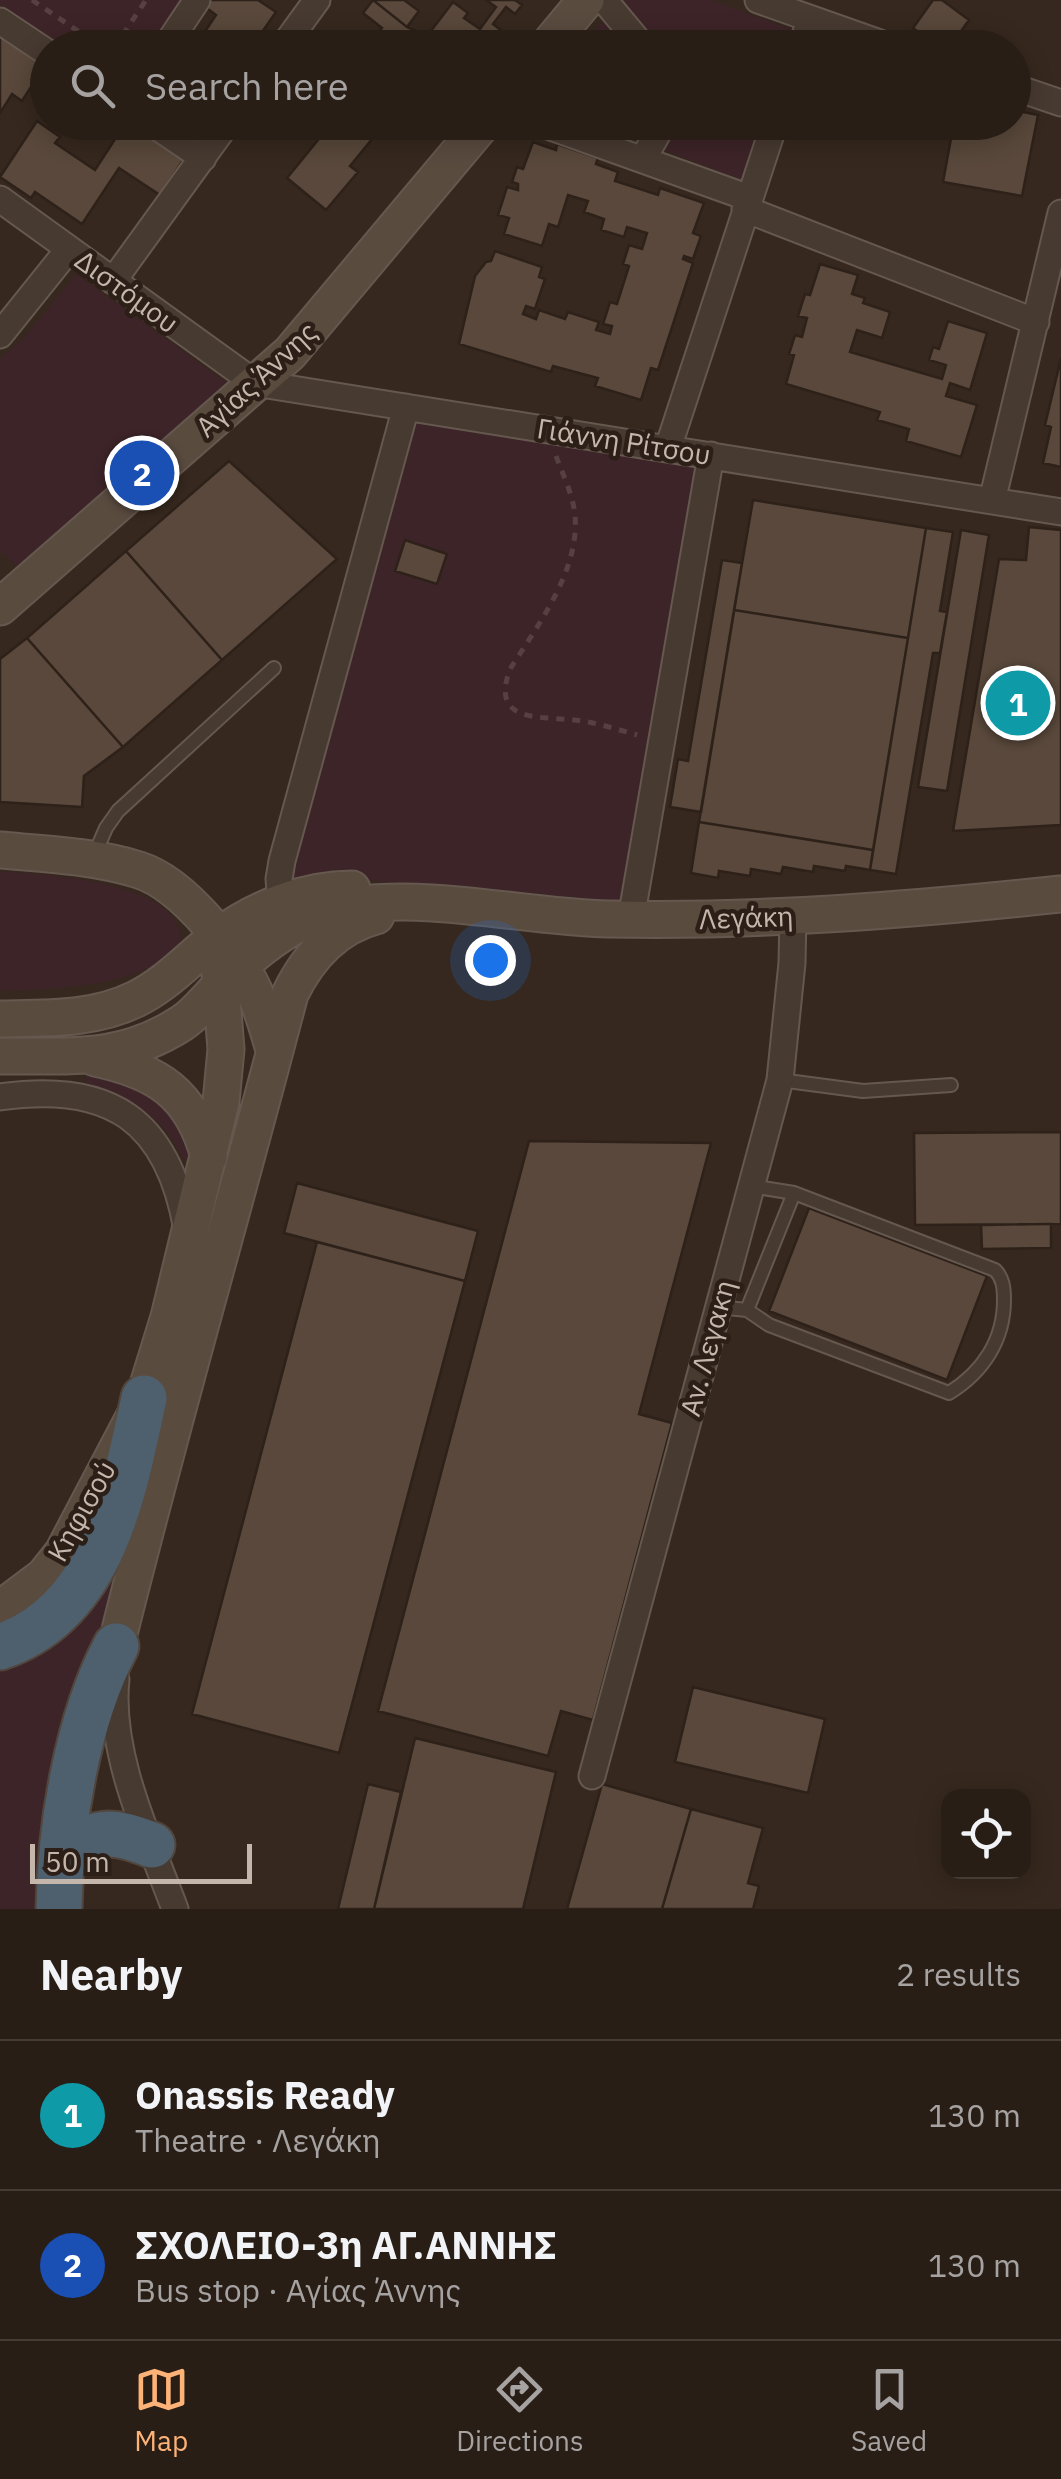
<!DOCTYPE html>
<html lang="en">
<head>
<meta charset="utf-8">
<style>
	:root { --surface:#281e16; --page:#342b23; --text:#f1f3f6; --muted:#a5a2a1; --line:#443c35; --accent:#fdb277 }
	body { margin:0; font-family:"IBM Plex Sans",sans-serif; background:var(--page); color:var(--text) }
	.controls { position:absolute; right:30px; bottom:30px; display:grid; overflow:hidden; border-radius:20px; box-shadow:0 5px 25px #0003 }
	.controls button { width:90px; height:90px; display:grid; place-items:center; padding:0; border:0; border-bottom:2px solid var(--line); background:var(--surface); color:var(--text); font:50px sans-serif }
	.scale { position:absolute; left:30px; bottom:25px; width:222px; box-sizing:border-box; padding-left:10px; border:5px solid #c4b6ab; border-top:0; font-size:28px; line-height:35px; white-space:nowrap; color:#c4b6ab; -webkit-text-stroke:8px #2b1f17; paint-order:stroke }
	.you { position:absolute; left:490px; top:960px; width:35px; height:35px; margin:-25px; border:8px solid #fff; border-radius:50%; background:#1a73e8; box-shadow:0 0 0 15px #1a73e833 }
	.badge { display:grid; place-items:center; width:65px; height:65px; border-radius:50%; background:var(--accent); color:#fff; font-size:32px; font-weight:700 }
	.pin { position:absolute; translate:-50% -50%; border:5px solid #fff; box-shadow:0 2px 10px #0006 }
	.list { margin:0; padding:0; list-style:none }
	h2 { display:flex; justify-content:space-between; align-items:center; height:130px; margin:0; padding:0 40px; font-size:42px }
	h2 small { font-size:32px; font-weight:400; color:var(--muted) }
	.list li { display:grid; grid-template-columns:65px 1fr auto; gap:30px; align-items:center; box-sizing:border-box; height:150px; padding:0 40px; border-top:2px solid var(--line) }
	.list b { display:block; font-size:38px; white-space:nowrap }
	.list p { margin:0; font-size:32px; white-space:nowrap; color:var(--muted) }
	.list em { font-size:32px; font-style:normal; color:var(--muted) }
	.icon { flex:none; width:55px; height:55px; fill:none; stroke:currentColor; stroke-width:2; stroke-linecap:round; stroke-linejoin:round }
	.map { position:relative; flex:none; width:1061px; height:1909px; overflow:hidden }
	.search { position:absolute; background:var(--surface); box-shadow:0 5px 25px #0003; left:30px; right:30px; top:30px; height:110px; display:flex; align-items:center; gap:25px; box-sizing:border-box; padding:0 35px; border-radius:55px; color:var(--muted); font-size:38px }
	.sheet { height:430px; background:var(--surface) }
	nav { display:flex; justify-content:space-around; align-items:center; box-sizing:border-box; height:140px; border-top:2px solid var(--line); background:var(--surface); font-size:28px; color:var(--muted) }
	nav a { display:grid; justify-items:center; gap:5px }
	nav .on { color:var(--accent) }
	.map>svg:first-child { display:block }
	.green { fill:#3d2428 }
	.building { fill:#59483b; stroke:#2d2119; stroke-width:2.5 }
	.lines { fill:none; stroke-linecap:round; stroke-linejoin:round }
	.lane-casing { stroke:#65584f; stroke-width:16 }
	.street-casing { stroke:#65584f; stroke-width:29 }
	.secondary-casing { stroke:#65584f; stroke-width:39 }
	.highway-casing { stroke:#51453c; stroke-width:49 }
	.path { stroke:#574041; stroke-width:5; stroke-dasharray:8 8; stroke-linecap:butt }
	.lane { stroke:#473a31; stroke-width:12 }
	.street { stroke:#473a31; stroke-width:25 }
	.secondary { stroke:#5a4b3f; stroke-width:35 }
	.highway { stroke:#4e5f6d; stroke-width:45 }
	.labels { text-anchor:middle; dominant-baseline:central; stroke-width:9; stroke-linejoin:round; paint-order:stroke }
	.street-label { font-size:28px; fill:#c4b6ab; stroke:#2b1f17 }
</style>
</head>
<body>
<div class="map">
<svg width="1061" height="1909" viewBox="0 0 1061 1909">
	<rect width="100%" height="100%" fill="#36281e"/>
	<!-- green -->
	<path class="green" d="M0 0H197L165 47 48 48 0 21Z
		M621 0H711L791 29 785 47 580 48Z
		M597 123H761L742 181Z
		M76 274 230 385 20 569 0 551V359L25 337Z
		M414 421 700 466 622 905 356 879 295 885 292 866Z
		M0 871C43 875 183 880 181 942 152 988 49 989 0 991Z
		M87 1076C134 1078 190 1107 188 1160L182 1158C166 1117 125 1095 84 1083Z
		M112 1569 116 1571 117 1578 45 1909H0V1660Z"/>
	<!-- building -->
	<path class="building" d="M209 0H258L276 12 251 48H231L235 41 224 34 219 40 206 30 216 15 204 6Z
		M373 0H404L419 11 407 27Z
		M373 0 407 27 427 36 440 48H366L382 28 363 13Z
		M486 0H515L522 5 515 14 506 7 493 24 502 31 487 48H440L427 36 453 2 468 13 464 18 480 29 496 7Z
		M933 0H942L969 20 949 48H939L913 28Z
		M0 35 46 64 22 101 12 94 0 113Z
		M1014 110 1038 115 1022 196 943 182 954 122H1014Z
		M37 121 60 137 55 143 95 170 126 122H134L186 156 160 195 119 168 82 224 35 192 31 198 0 177Z
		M314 122H386L350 166 358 172 326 210 287 178 318 140 307 132Z
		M533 142 556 150 557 144 598 158 596 164 618 172 615 181 658 195 660 188 704 203 693 233 701 236 693 259 684 256 683 259 693 263 658 370 651 368 641 400 595 386 598 378 553 366 551 372 459 344 475 276 486 262 491 261 495 251 542 267 539 277 545 279 535 309 526 306 523 314 536 319 539 310 565 319 568 312 599 322 596 330 610 334 612 326 603 324 610 302 617 304 629 266 623 264 629 245 642 249 647 233 627 227 624 237 601 230 604 219 584 212 588 201 568 195 558 227 549 224 542 246 504 234 509 218 498 215 507 187 518 190V184L512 182 517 167 523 169Z
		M820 264 858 275 852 294 865 298 863 303 890 312 882 338 857 330 850 352 942 379 946 365 929 360 933 347 939 349 948 321 987 333 970 390 950 383 946 396 977 405 961 457 906 441 909 429 877 420 880 412 786 384 794 355 789 354 795 335 802 337 807 318 798 316 805 294 810 295Z
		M1061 358V467L1043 463 1051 427 1045 425Z
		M229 461 337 559 222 660 126 551Z
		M753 500 926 528 908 638 734 610Z
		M1029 527 1061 530V825L953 831 999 559 1026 560Z
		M926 528 953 532 940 611 947 612 940 653H933L896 874 870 870Z
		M961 530 989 535 947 791 918 787Z
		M405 540 447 554 437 584 395 571Z
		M126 551 222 660 123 747 27 638Z
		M722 560 742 563 701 812 670 807 678 759 688 761Z
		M734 610 908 638 873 850 699 822Z
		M27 638 123 747 84 776 82 807 0 802V659Z
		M699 822 873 850 870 870 846 866 845 871 814 866 813 872 783 867 781 874 751 869 750 876 719 871 718 878 691 873Z
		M1061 1132V1224L915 1225 914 1133Z
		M529 1141 711 1143 639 1414 672 1423 593 1720 561 1711 548 1756 378 1711Z
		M297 1183 478 1231 465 1281 284 1233Z
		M809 1208 987 1276 947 1380 769 1311Z
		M1051 1224V1248L982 1249 981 1225Z
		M317 1242 465 1281 339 1753 192 1714Z
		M693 1687 825 1719 808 1793 675 1762Z
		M415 1738 556 1772 523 1909H374Z
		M368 1784 401 1792 374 1909H338Z
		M602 1784 691 1809 662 1909H567Z
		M691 1809 763 1828 748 1883 759 1886 753 1909H662Z"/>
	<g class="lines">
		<!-- lane casing -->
		<g class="lane-casing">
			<path id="lane" d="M93 858 106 828 118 811 274 668
				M780 1080 863 1091 951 1085
				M717 1307 747 1310 769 1325 949 1393C983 1372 1004 1340 1004 1300 1004 1288 1003 1278 995 1270L794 1193 751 1186
				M747 1310 794 1193"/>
		</g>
		<!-- street casing -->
		<g class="street-casing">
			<path id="street" d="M604 0 644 48
				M758 0 894 48
				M0 21 48 53
				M165 48 197 0
				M282 48 317 0
				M801 48 810 20
				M1014 87 1061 103
				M150 122 203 158
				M537 122 749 198
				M643 159 664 122
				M0 199 255 383 1061 512
				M745 209 1036 322
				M113 281 228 122
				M0 335 69 249
				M668 448 775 122
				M992 501 1061 213
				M281 903 279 879 282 861 406 407
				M631 919 711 455
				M0 1097C110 1081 168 1120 187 1230
				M116 1679C108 1754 149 1839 175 1909
				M592 1776 780 1080 792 963 793 916"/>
		</g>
		<!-- secondary casing -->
		<g class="secondary-casing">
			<path id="secondary" d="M546 48 586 0
				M0 607 290 353 484 122
				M0 850C45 854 95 856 139 870 184 884 240 955 257 998 264 1015 269 1033 274 1050
				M0 1019C47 1018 93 1020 136 999 167 984 189 958 216 938 254 909 304 889 352 889
				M0 1056C69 1055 120 1063 182 1023 197 1013 207 999 220 986 253 951 303 911 353 905 437 894 525 917 609 919 760 922 911 910 1061 894
				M95 1058C157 1071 192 1093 209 1157
				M0 1609 44 1576 63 1552 144 1398 169 1317 221 1102 226 1049 217 937
				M116 1646C170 1428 233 1212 290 994 308 957 334 927 376 916"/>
		</g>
		<!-- highway casing -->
		<g class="highway-casing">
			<path id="highway" d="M0 1647C104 1612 124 1490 144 1398
				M62 1858C93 1828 112 1829 152 1845
				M59 1909C60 1826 77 1720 116 1646"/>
		</g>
		<!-- path -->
		<path class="path" d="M32 0 103 48
			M114 48 146 0
			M556 456C563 475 573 495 575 515 580 570 538 625 510 669 490 723 538 716 574 720 595 722 616 729 637 735"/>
		<!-- lane -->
		<use href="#lane" class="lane"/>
		<!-- street -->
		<use href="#street" class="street"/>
		<!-- secondary -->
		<use href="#secondary" class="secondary"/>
		<!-- highway -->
		<use href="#highway" class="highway"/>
	</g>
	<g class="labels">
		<!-- street labels -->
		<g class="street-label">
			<text transform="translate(127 291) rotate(36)">Διστόμου</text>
			<text transform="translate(256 379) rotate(-43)">Αγίας Άννης</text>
			<text transform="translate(624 441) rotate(9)">Γιάννη Ρίτσου</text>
			<text transform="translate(746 917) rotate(-2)">Λεγάκη</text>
			<text transform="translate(707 1348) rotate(-75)">Αν. Λεγακη</text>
			<text transform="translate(81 1511) rotate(-61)">Κηφισού</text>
		</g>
	</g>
</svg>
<div class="controls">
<button><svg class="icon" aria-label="locate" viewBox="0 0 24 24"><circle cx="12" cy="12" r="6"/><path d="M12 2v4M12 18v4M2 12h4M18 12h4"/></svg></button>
</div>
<div class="scale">50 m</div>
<div class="you"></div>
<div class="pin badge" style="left:1018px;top:703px;background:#0f9aa8">1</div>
<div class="pin badge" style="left:142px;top:473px;background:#1a4fb4">2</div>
<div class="search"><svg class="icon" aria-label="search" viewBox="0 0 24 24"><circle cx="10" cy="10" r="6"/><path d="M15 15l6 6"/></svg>Search here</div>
</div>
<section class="sheet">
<h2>Nearby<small>2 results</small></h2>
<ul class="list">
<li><span class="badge" style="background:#0f9aa8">1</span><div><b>Onassis Ready</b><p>Theatre · Λεγάκη</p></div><em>130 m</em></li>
<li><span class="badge" style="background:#1a4fb4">2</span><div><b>ΣΧΟΛΕΙΟ-3η ΑΓ.ΑΝΝΗΣ</b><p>Bus stop · Αγίας Άννης</p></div><em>130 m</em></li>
</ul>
</section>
<nav>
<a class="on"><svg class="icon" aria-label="map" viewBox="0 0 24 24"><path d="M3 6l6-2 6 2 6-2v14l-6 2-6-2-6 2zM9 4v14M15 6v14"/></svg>Map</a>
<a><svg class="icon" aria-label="directions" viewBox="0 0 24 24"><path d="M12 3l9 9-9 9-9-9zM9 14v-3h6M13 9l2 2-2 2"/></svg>Directions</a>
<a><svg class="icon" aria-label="saved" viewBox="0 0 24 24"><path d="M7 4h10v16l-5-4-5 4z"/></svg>Saved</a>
</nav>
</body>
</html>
